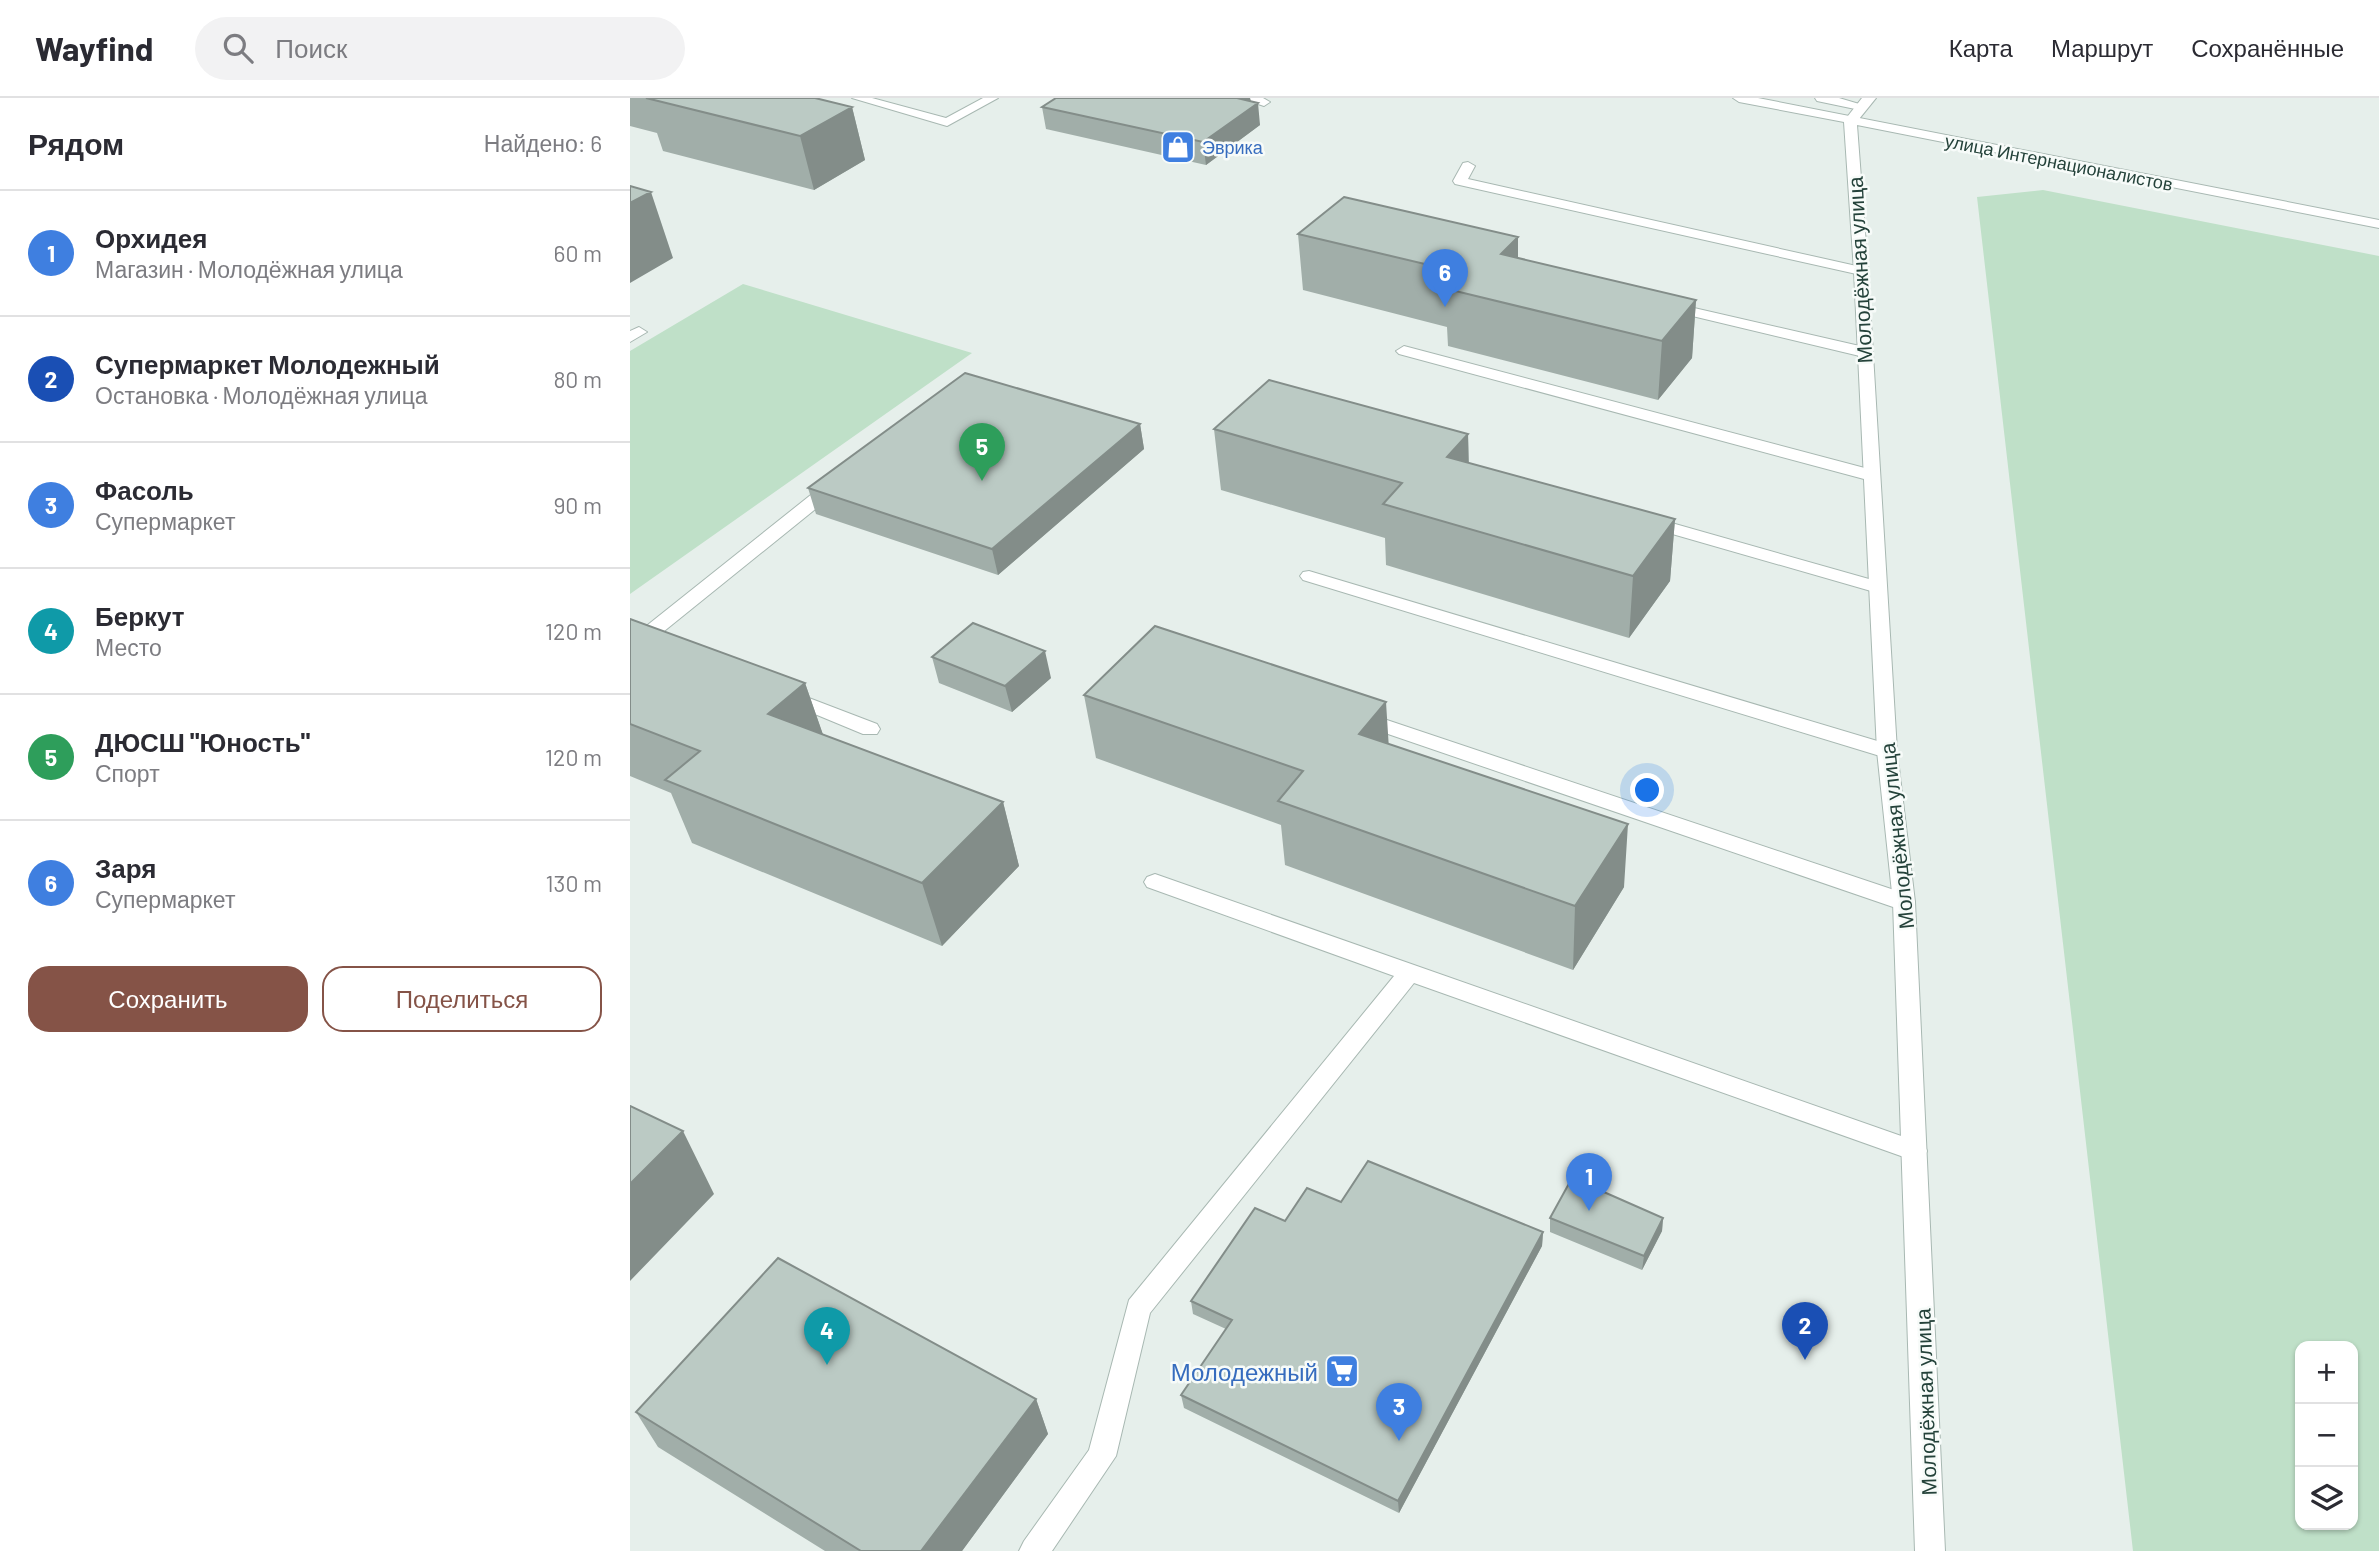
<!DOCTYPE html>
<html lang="ru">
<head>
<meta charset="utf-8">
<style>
	:root { --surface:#fff; --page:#f2f2f3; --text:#2b2b33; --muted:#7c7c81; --line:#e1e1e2; --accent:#855347 }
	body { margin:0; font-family:Barlow,sans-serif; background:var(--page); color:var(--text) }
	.controls { position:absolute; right:21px; bottom:21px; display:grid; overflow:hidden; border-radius:14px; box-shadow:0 2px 5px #0004 }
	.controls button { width:63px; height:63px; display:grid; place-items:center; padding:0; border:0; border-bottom:2px solid var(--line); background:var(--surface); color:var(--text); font:35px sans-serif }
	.you { position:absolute; left:1018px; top:693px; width:24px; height:24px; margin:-18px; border:5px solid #fff; border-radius:50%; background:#1a73e8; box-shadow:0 0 0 10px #1a73e833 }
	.badge { display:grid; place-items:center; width:46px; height:46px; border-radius:50%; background:var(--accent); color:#fff; font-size:23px; font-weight:700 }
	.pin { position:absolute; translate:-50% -58px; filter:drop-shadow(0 2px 4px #0008) }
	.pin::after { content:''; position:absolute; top:37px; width:24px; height:21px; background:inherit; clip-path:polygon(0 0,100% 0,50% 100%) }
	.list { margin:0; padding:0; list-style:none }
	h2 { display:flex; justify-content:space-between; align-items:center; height:91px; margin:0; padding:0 28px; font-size:30px }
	h2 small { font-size:23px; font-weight:400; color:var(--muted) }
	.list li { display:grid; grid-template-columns:46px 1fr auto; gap:21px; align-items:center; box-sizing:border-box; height:126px; padding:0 28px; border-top:2px solid var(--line) }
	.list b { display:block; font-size:26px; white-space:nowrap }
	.list p { margin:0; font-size:23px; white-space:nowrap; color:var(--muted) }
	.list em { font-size:23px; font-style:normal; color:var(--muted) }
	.actions { display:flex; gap:14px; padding:21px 28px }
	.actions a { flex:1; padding:16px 0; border:2px solid var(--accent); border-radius:21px; text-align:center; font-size:24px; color:var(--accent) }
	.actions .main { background:var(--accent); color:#fff }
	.icon { flex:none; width:38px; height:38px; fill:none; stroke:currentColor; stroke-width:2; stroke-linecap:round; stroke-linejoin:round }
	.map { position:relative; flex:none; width:1749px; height:1453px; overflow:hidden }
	header { display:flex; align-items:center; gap:42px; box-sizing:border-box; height:98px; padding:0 35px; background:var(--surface); border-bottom:2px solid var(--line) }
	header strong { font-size:33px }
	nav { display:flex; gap:38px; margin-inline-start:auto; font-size:24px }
	.search { width:490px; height:63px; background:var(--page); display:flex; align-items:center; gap:18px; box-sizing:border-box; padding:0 24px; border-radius:38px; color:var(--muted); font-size:26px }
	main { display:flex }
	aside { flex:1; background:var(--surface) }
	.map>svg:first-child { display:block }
	.green { fill:#bfe0c8; fill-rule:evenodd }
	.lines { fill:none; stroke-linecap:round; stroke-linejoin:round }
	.service-casing { stroke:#a8b8b2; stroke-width:2 }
	.minor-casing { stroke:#a8b8b2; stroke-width:2 }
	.tertiary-casing { stroke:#a8b8b2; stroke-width:2 }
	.service { fill:#fff; fill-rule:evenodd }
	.minor { fill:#fff; fill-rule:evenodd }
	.tertiary { fill:#fff; fill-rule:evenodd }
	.wall { fill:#a1aea9 }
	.shaded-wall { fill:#838d89 }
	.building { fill:#bbcac4; stroke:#838d89; stroke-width:2 }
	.labels { text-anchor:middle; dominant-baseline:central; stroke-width:5; stroke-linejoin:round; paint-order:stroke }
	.far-shop-label { font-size:18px; fill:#366cbe; stroke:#f7fbf9; text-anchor:start }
	.far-street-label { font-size:18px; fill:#24423a; stroke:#f7fbf9 }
	.street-label { font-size:21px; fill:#24423a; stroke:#f7fbf9 }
	.near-shop-label { font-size:24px; fill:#366cbe; stroke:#f7fbf9; text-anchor:end }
</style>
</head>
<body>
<header>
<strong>Wayfind</strong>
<div class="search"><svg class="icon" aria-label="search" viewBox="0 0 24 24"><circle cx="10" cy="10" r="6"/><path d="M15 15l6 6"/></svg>Поиск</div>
<nav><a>Карта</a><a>Маршрут</a><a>Сохранённые</a></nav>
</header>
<main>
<aside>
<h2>Рядом<small>Найдено: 6</small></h2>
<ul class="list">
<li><span class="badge" style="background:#3f7fe0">1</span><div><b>Орхидея</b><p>Магазин · Молодёжная улица</p></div><em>60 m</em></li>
<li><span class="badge" style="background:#1a4fb4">2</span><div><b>Супермаркет Молодежный</b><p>Остановка · Молодёжная улица</p></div><em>80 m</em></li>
<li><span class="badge" style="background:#3f7fe0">3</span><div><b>Фасоль</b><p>Супермаркет</p></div><em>90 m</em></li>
<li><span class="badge" style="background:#0f9aa8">4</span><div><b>Беркут</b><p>Место</p></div><em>120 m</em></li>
<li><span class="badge" style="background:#2e9e5b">5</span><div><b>ДЮСШ &quot;Юность&quot;</b><p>Спорт</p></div><em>120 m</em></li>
<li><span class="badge" style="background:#3f7fe0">6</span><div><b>Заря</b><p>Супермаркет</p></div><em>130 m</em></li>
</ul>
<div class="actions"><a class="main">Сохранить</a><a>Поделиться</a></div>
</aside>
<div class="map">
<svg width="1749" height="1453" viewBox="0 0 1749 1453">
	<rect width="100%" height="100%" fill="#e6efeb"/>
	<!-- green -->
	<path class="green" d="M1413 92 1749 158V1453H1503L1347 99ZM1723 1248V1427H1670V1248Z
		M113 186 342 255 0 496V253Z"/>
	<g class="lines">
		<!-- service casing -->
		<g class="service-casing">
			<path id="service" d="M222 0H242L316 20 353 0H368L317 28Z
				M610 0H633L640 4 634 8Z
				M838 64 845 68 838 81 1231 169 1238 173 1231 177 825 86 823 83 833 65Z
				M1038 204 1234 249 1242 254 1234 259 1033 211 1031 208Z
				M9 229 17 234 0 244V233Z
				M774 248 1246 373 1248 377 1240 382 1234 381 769 256 766 253Z
				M203 383 212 388 209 392 7 555 0 557V541L197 384Z
				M1017 418 1253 485 1256 489 1253 493H1241L1011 427 1008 423 1011 419Z
				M679 473 1264 648 1267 653 1264 658H1250L673 482 670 478 673 474Z
				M158 592 247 626 250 631 247 636H233L151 602 148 598 151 594Z
				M730 613 1282 798 1285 804 1282 810 1274 812 1266 810 723 624 720 619 723 614Z
				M525 776 1294 1046 1297 1053 1294 1060 1285 1063 784 885 520 1215 486 1358 422 1453H389L394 1443 459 1352 499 1202 764 878 517 789 514 784 517 779Z"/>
		</g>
		<!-- minor casing -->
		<g class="minor-casing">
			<path id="minor" d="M1232 0H1246L1225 26H1215L1214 23Z"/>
		</g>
		<!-- tertiary casing -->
		<g class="tertiary-casing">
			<path id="tertiary" d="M1103 0H1128L1749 122V130L1227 27 1238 173 1267 653 1285 804 1315 1453H1285L1263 804 1247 653 1224 173 1214 24 1109 4Z
				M1185 0H1209L1236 8 1230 12 1187 3Z"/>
		</g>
		<!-- service -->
		<use href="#service" class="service"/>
		<!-- minor -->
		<use href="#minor" class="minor"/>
		<!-- tertiary -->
		<use href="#tertiary" class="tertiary"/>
	</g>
	<!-- wall -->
	<path class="wall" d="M0 0H185L222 9 235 62 184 92 33 53 27 35 0 28Z
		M620 0 630 27 576 67 416 31 412 9Z
		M668 136 888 139V160L1066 202 1062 260 1028 302 818 248 817 229 673 192Z
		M510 326 514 351 368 477 186 416 178 390Z
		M584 331 838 336 839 365 1045 421 1040 483 999 540 756 467 755 440 591 392Z
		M0 521 175 585 193 637 373 704 389 768 312 848 62 745 41 695 0 678Z
		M302 559 421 580 382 614 309 585Z
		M454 597 758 646 994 789 943 872 655 767 651 727 466 660Z
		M711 1104 913 1134 912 1148 769 1415 554 1310 551 1297 596 1231 563 1216 561 1203 655 1123Z
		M920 1120H1033L1032 1133 1012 1172 920 1134Z
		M406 1301 418 1336 332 1453H195L28 1349 6 1314Z"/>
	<!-- shaded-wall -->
	<path class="shaded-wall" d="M604 0H620L621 9 628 5 630 27 576 67 573 44Z
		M222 9 235 62 184 92 170 38Z
		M21 94 43 160 0 185V105Z
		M888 139V196L871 156Z
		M1066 202 1062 260 1028 302 1032 243Z
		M510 326 514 351 368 477 362 451Z
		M838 336 839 396 817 359Z
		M1045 421 1040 483 999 540 1003 478Z
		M415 553 421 580 382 614 375 588Z
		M175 585 197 648 138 616Z
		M756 604 760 667 729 636Z
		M373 704 389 768 312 848 292 785Z
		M998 726 994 789 943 872 945 808Z
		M53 1033 84 1096 0 1183V1086Z
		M1033 1120 1032 1133 1012 1172 1014 1158Z
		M913 1134 912 1148 769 1415 768 1403Z
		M406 1301 418 1336 332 1453H291Z"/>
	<!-- building -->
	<path class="building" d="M16 0H185L222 9 170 38Z
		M426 0H607L628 5 573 44 412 9Z
		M0 88 21 94 0 105Z
		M714 99 888 139 871 156 1066 202 1032 243 817 191 833 175 668 136Z
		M335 275 510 326 362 451 178 390Z
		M639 282 838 336 817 359 1045 421 1003 478 753 406 772 385 584 331Z
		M0 521 175 585 138 616 373 704 292 785 35 682 70 653 0 626Z
		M343 525 415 553 375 588 302 559Z
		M525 528 756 604 729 636 998 726 945 808 648 703 673 673 454 597Z
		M0 1008 53 1033 0 1086Z
		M738 1063 913 1134 768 1403 551 1297 602 1222 561 1203 625 1110 655 1123 677 1090 711 1104Z
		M942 1080 1033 1120 1014 1158 920 1120Z
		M148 1160 406 1301 291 1453H231L6 1314Z"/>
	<!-- icons -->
	<defs>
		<g id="shop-square" transform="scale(1.75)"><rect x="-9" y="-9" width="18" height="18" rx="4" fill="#3f7fe0" stroke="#f7fbf9"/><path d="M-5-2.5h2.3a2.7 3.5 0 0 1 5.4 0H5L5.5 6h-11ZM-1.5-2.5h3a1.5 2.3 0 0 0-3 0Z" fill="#fff"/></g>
		<g id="supermarket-square" transform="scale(1.75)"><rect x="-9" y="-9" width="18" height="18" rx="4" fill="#3f7fe0" stroke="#f7fbf9"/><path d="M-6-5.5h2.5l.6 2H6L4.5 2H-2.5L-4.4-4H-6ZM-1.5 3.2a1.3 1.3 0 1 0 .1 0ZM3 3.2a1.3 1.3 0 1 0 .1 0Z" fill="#fff"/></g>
	</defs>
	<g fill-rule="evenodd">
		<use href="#shop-square" x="548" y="49"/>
		<use href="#supermarket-square" x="712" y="1273"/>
	</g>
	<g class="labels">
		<!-- far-shop labels -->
		<g class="far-shop-label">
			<text x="572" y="49">Эврика</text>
		</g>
		<!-- far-street labels -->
		<g class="far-street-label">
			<text transform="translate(1429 64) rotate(11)">улица Интернационалистов</text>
		</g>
		<!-- street labels -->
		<g class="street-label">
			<text transform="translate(1229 172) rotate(-93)">Молодёжная улица</text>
			<text transform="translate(1266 738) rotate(-96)">Молодёжная улица</text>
			<text transform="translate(1295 1304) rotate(-92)">Молодёжная улица</text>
		</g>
		<!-- near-shop labels -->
		<g class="near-shop-label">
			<text x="688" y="1273">Молодежный</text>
		</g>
	</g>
</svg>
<div class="controls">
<button>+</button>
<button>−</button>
<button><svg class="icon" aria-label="layers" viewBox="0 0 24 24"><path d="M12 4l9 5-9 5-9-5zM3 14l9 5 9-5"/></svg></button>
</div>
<div class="you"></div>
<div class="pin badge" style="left:959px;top:1113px;background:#3f7fe0">1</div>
<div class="pin badge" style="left:1175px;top:1262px;background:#1a4fb4">2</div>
<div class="pin badge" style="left:769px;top:1343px;background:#3f7fe0">3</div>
<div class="pin badge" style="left:197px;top:1267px;background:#0f9aa8">4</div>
<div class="pin badge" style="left:352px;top:383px;background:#2e9e5b">5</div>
<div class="pin badge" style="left:815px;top:209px;background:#3f7fe0">6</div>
</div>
</main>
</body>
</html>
